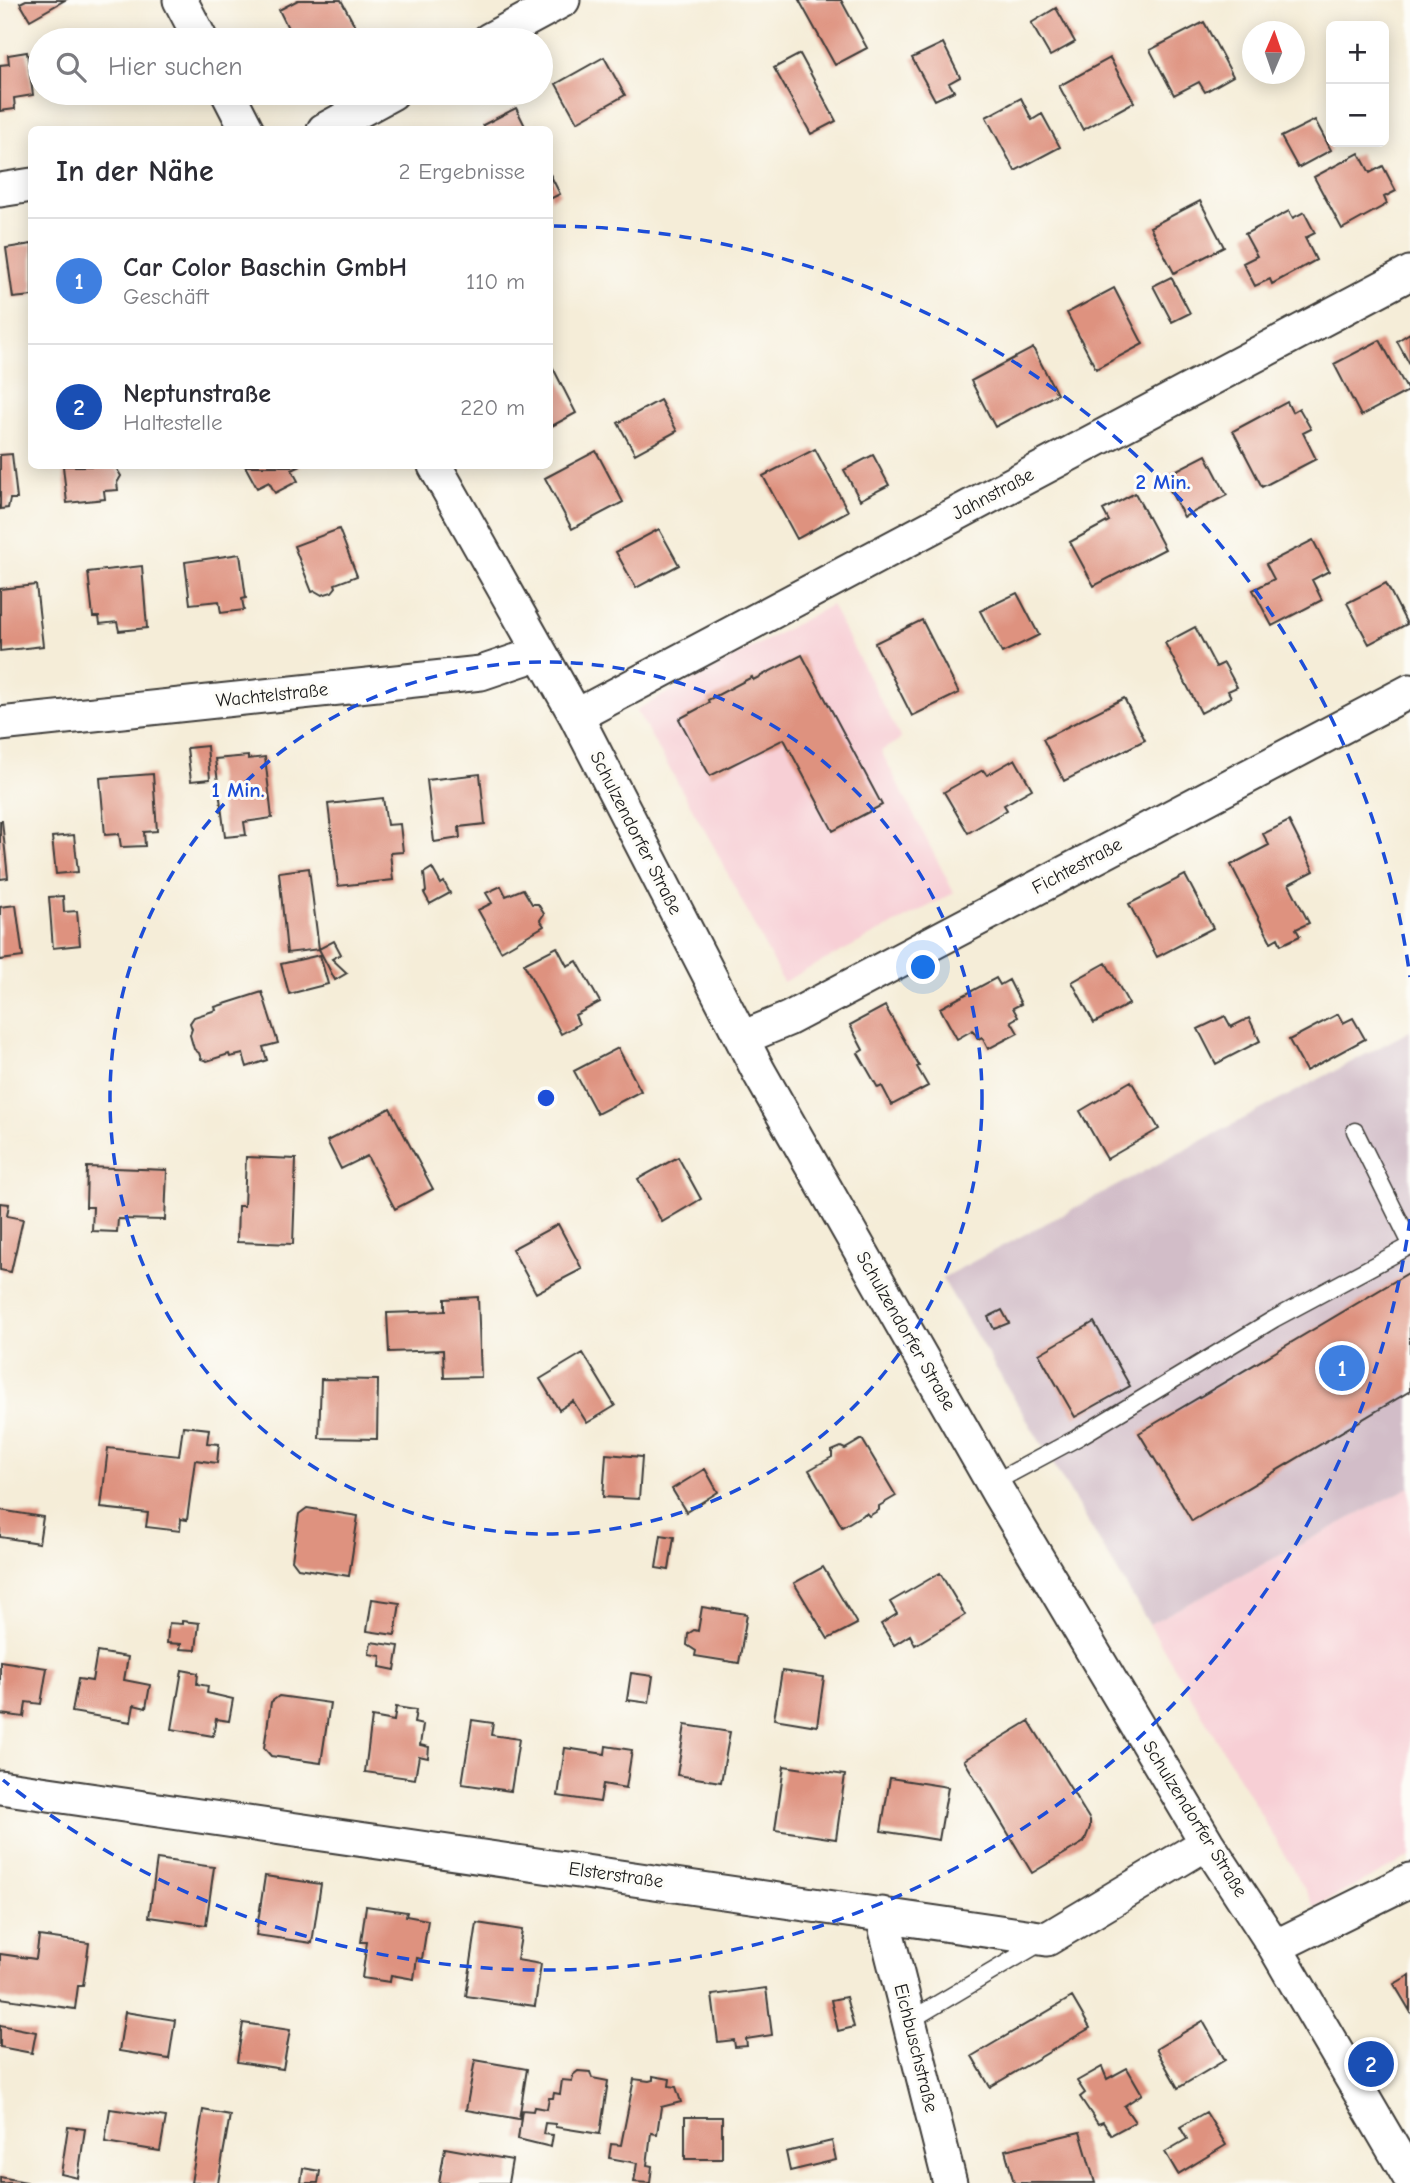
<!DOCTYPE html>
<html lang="de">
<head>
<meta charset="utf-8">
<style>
	:root { --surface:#fff; --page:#f7f7f7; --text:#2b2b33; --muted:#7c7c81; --line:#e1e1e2; --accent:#2563eb }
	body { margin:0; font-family:"Comic Neue",sans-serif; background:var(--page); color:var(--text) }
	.controls { position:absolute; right:21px; top:21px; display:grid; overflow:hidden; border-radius:10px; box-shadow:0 4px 18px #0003 }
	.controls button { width:63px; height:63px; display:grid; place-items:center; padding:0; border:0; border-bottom:2px solid var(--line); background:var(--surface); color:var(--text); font:35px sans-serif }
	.compass { position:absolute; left:1242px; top:21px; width:63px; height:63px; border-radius:50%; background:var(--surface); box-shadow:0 4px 18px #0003; rotate:2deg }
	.you { position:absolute; left:924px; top:968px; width:24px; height:24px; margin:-18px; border:5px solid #fff; border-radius:50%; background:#1a73e8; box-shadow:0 0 0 10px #1a73e833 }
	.badge { display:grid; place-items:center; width:46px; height:46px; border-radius:50%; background:var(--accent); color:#fff; font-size:23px; font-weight:700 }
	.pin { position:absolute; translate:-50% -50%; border:4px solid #fff; box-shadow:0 2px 7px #0006 }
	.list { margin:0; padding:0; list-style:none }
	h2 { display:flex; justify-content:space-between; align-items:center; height:91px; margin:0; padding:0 28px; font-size:30px }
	h2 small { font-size:23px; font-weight:400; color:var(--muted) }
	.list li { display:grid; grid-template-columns:46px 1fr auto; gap:21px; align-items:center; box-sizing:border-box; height:126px; padding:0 28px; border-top:2px solid var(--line) }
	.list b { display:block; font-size:26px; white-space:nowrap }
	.list p { margin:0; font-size:23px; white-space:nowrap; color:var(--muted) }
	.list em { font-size:23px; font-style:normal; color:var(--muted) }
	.icon { flex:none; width:38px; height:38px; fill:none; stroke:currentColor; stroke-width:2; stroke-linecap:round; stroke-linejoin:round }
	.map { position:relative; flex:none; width:1410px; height:2183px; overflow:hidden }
	.search { position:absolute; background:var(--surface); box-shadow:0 4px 18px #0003; left:28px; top:28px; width:525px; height:77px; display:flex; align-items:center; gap:18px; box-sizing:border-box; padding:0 24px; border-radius:38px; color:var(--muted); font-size:26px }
	.panel { position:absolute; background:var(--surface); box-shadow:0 4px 18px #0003; left:28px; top:126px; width:525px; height:343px; border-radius:10px }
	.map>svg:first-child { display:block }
	.built { fill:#f7cfd5 }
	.industrial { fill:#d2bdc8 }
	.building { fill:#de927f }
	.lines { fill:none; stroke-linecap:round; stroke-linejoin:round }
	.lane-casing { stroke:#3d3b38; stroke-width:19 }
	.street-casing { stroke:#3d3b38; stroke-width:37 }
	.lane { stroke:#fff; stroke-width:16 }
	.street { stroke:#fff; stroke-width:33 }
	.ring { fill:none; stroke:#1d4ed8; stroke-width:3.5; stroke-dasharray:12 9 }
	.labels { text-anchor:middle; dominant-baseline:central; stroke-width:6; stroke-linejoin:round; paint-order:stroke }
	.street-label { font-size:19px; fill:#1c1c1c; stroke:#fdfcf7 }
	.centre { fill:#1d4ed8; stroke:#fdfcf7; stroke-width:3.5 }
	.ring-label { font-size:21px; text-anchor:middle; font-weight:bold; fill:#1d4ed8; stroke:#fdfcf7; stroke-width:6; stroke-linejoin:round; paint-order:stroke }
</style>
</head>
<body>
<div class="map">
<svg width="1410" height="2183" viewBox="0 0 1410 2183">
	<rect width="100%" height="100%" fill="#fdfcf7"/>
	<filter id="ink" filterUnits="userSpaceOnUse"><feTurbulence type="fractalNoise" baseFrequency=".0143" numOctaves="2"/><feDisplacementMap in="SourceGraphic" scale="14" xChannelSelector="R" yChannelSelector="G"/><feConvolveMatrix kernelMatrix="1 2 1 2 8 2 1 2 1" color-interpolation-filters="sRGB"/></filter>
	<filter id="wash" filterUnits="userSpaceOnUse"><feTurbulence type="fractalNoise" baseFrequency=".00686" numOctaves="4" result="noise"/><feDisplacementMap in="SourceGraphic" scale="28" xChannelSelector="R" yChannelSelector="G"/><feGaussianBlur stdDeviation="1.57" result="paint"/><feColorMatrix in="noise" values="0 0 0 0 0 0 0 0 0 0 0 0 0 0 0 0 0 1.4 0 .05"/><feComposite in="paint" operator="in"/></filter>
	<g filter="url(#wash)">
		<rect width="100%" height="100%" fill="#f5edd8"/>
		<!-- built -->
		<path class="built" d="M831 605 901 739 881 751 954 893 783 982 713 845 636 710Z
			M1410 1487V1857L1315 1907 1149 1624Z"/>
		<!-- industrial -->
		<path class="industrial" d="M1410 1031V1487L1149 1624 942 1278Z"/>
		<g id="blocks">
			<!-- building -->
			<path class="building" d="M26 0H65L30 20 20 3Z
				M298 0H341L361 37 355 40H294L279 10Z
				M799 0H841L867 48 835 65Z
				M1056 8 1075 42 1050 56 1031 23Z
				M1204 22 1233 76 1205 92 1199 82 1174 95 1150 50Z
				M943 43 960 77 949 83 954 91 935 100 912 58Z
				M27 52 33 95 14 98 15 109 0 111V65L9 64 8 55Z
				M800 54 836 121 811 134 774 68Z
				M604 57 625 95 577 122 556 84Z
				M1110 58 1134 102 1083 130 1059 86Z
				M1021 98 1032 120 1042 114 1060 147 1015 171 986 117Z
				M516 108 527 130H486L483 125Z
				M1315 120 1331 150 1298 168 1281 137Z
				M1359 153 1370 173 1383 166 1396 191 1384 197 1387 204 1342 229 1314 177Z
				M550 174 560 194 550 199Z
				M1200 201 1224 247 1174 273 1150 227Z
				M1289 211 1293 218 1304 212 1315 233 1305 238 1316 260 1272 284 1270 279 1255 286 1243 263 1257 256 1245 234Z
				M32 244V296L13 298 6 248Z
				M1171 277 1190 313 1172 322 1153 286Z
				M1114 288 1143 344 1096 369 1067 313Z
				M1410 333V365L1397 341Z
				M1380 340 1408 391 1361 416 1334 364Z
				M1033 348 1057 394 995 427 971 381Z
				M553 368 576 413 550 427V370Z
				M660 400 677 431 635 454 618 423Z
				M1287 402 1292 412 1299 408 1311 429 1303 433 1316 459 1262 487 1233 431Z
				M815 449 848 511 797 539 763 476Z
				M596 451 623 502 572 529 545 478Z
				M12 454 17 499H10L8 508 0 509V455Z
				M873 455 889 485 860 500 844 470Z
				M1206 455 1227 495 1184 517 1163 477Z
				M63 466H115L121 476 117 483 118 490 104 491 105 499 67 503Z
				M245 466H301L292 470 298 481 275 493 269 482 257 488Z
				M1135 493 1165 549 1094 586 1070 542 1109 521 1103 510Z
				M339 529 357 576 335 584 336 587 332 592 322 595 315 591 312 592 294 546Z
				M659 529 679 565 636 588 616 552Z
				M1313 540 1329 571 1312 580 1322 600 1272 626 1253 590 1274 579 1266 564Z
				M240 554 246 598 242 599 244 610 221 613 219 601 190 604 185 562Z
				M142 566 147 628 119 631 117 622 100 624 99 617H93L88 572Z
				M1386 583 1407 624 1369 644 1347 603Z
				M36 585 43 646 0 651V589Z
				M1017 593 1039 635 1002 653 980 611Z
				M922 620 959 693 912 716 875 643Z
				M1195 627 1216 667 1224 663 1237 687 1228 691 1231 697 1201 713 1165 643Z
				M802 655 882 805 833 831 784 739 710 776 679 719 709 703 708 700 752 677 753 680Z
				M1124 698 1145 740 1064 781 1043 739Z
				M207 746 210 779 191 781 187 748Z
				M248 756V759L265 757 272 818 244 822 246 835 225 837 215 759Z
				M1015 759 1032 789 1004 805 1007 810 968 833 944 792 983 770 987 775Z
				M153 774 157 831 144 832 145 846 121 847 119 834 105 835 100 778Z
				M480 774 485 824 459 827 460 838 434 842 427 780Z
				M383 798 387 825 400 824 403 852 390 853 393 880 338 886 328 804Z
				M0 821H2L8 878 0 879Z
				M1289 821 1314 871 1289 884 1309 923 1296 929 1300 936 1281 945 1278 938 1271 942 1231 865 1269 845 1263 834Z
				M74 835 78 872 56 874 52 837Z
				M309 868 319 949 334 941 341 954 332 959 347 973 335 980 319 949 287 953 279 872Z
				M432 868 441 884 444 882 450 893 430 904 424 893 426 892 424 873Z
				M1185 875 1213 928 1157 957 1129 904Z
				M501 886 506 896 523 889 532 904H538L544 914 540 920 544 926 501 951 478 910 492 903 486 893Z
				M63 896 64 912 77 911 80 945 53 948 49 897Z
				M16 905 23 957 0 960V907Z
				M557 947 567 966 577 961 600 1002 575 1015 579 1024 561 1034 524 964Z
				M320 955 328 984 289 994 281 964Z
				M1106 963 1129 1004 1094 1023 1072 982Z
				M996 978 1000 985 1009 980 1021 1004 1013 1008 1018 1017 1011 1021 1018 1033 988 1049 982 1037 978 1039 973 1030 957 1039 940 1008Z
				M262 992 278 1043 263 1047 267 1060 247 1067 243 1054 230 1057 229 1054 207 1061 201 1059 199 1053 194 1049 190 1035 192 1029 190 1023 194 1017 216 1010 215 1007Z
				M885 1006 919 1066 917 1067 928 1086 892 1105 882 1086 878 1088 858 1053 863 1050 850 1025Z
				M1338 1014 1343 1023 1353 1018 1365 1039 1306 1071 1289 1040Z
				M1225 1016 1231 1027 1249 1018 1260 1041 1216 1064 1198 1029Z
				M618 1048 641 1091 597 1114 574 1071Z
				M1131 1081 1159 1129 1107 1159 1080 1111Z
				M390 1108 433 1189 395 1209 367 1156 341 1169 327 1141Z
				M246 1157 296 1159 293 1244 237 1242 238 1206H244Z
				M678 1157 701 1199 662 1222 638 1179Z
				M87 1167 167 1170 165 1220 118 1219 117 1232 92 1231 93 1207H86Z
				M0 1203 9 1204 7 1216 23 1219 11 1272 0 1270Z
				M558 1224 582 1269 536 1293 512 1249Z
				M1410 1272V1391L1192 1521 1139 1433Z
				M478 1297 481 1377 444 1378 443 1350 389 1352 387 1313 445 1311V1299Z
				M1002 1310 1009 1323 994 1329 988 1317Z
				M1094 1322 1130 1386 1075 1417 1039 1354Z
				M583 1353 615 1406 587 1423 573 1401 559 1410 540 1379Z
				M321 1379 378 1380 377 1439 319 1438Z
				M183 1426 209 1429 207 1443 219 1444 217 1463 195 1460 187 1520 181 1519 180 1531 146 1527 148 1513 101 1508 108 1448 179 1456Z
				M862 1439 896 1496 879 1506V1510L869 1516 866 1513 842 1527 809 1470 832 1457V1451L841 1447 845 1449Z
				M606 1454 642 1457 639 1499 603 1497Z
				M705 1469 718 1492 686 1512 672 1489Z
				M307 1508 358 1516 349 1576 298 1568 292 1560 299 1514Z
				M0 1510 43 1517 39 1543 0 1537Z
				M661 1535 674 1537 669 1570 656 1568Z
				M823 1567 857 1624 828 1639 794 1583Z
				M940 1573 965 1615 915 1645 910 1635 894 1645 881 1624 897 1614 890 1602Z
				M372 1599 400 1603 395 1635 367 1631Z
				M702 1607 747 1614 739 1663 695 1656 696 1651 687 1645 688 1634 694 1630 698 1631Z
				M182 1621 199 1623 196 1650 180 1649 181 1644 167 1643 169 1623 182 1624Z
				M371 1642 399 1646 395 1670 380 1667 381 1656 369 1654Z
				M97 1652 128 1657 124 1680 150 1685 146 1708 134 1705 131 1722 72 1712 78 1679 92 1681Z
				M0 1661 47 1668 41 1704 26 1702 24 1717 0 1714Z
				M182 1670 198 1673 197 1684 208 1686 207 1693 233 1699 229 1721 216 1719 213 1736 172 1729Z
				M782 1671 824 1677 817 1726 774 1719Z
				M631 1673 653 1676 649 1703 627 1700Z
				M279 1696 330 1703 321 1763 271 1756 264 1748 271 1702Z
				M396 1707 416 1710 414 1723 423 1725 420 1745 429 1747 428 1758 419 1756 415 1779 365 1772 372 1717 394 1721Z
				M472 1720 493 1723 491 1735 519 1739 511 1791 462 1784Z
				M1029 1721 1090 1820V1827L1084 1842 1032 1873 964 1760Z
				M685 1725 730 1732 721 1782 677 1775Z
				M606 1746 632 1750 626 1788 603 1784 600 1802 558 1796 565 1748 605 1754Z
				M784 1766 845 1775 836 1839 775 1830Z
				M890 1778 948 1787 939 1840 881 1831Z
				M157 1859 214 1867 206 1925 149 1917Z
				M265 1876 321 1884 312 1943 256 1935Z
				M366 1906 407 1912 406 1916 428 1920 422 1959 417 1958 414 1979 391 1975 390 1982 362 1978 367 1942H361Z
				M477 1923 522 1930 517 1960 541 1964 535 2006 466 1996Z
				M39 1936 89 1943 83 1986H78L75 2009 0 1998V1954L36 1959Z
				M1410 1975V2011L1394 1984Z
				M766 1988 772 2035 746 2039 747 2046 735 2047 734 2040 718 2042 712 1995Z
				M846 1997 854 2027 838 2031 831 2000Z
				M1072 1997 1090 2028 990 2087 972 2056Z
				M125 2012 175 2020 169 2059 119 2051Z
				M1203 2021 1225 2060 1178 2088 1156 2049Z
				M243 2023 290 2030 283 2069 237 2062Z
				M0 2025 36 2032 32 2053 0 2047Z
				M475 2060 527 2069 519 2119 466 2110Z
				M1102 2067 1107 2079 1127 2068 1142 2094 1124 2106 1135 2122 1111 2135 1103 2122 1098 2124 1080 2097 1085 2093 1077 2081Z
				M578 2071 590 2072 592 2078 608 2081 600 2134 555 2127V2124L545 2123 543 2134 553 2135 551 2147 518 2139 522 2110 533 2111 534 2107 547 2109 549 2098H553L554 2093 560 2094 562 2080 572 2081 573 2075Z
				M653 2076 670 2079 669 2086 676 2087 681 2102 661 2107 657 2134 651 2133 647 2165 652 2166 650 2183 634 2182 637 2163 609 2158 611 2144 621 2145 634 2079 649 2081 653 2080Z
				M110 2109 166 2117 160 2151 105 2142Z
				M203 2110 230 2115 218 2183H191Z
				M1206 2112 1226 2145 1178 2174 1165 2152 1187 2139 1180 2127Z
				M685 2117H722V2159H685Z
				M68 2127 85 2129 78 2178 61 2174Z
				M1080 2132 1095 2183H1014L1005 2150Z
				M832 2141 836 2160 790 2171 786 2152Z
				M445 2148 512 2160 508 2183H439Z
				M303 2168 320 2171 318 2183H301Z
				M0 2177 27 2182V2183H0Z"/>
		</g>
	</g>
	<g filter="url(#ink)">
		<use href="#blocks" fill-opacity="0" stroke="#3d3b38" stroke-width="2"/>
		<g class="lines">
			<!-- lane casing -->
			<g class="lane-casing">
				<path id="lane" d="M1355 1131 1410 1242
					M993 1483 1077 1438 1274 1319 1410 1246
					M909 2021 1042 1942"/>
			</g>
			<!-- street casing -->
			<g class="street-casing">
				<path id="street" d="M180 0 201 40
					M489 40 563 0
					M228 93 247 130
					M324 130 392 93
					M0 190 32 185
					M435 466 576 716 759 1072 885 1294 999 1494 1207 1843 1275 1947 1410 2178
					M576 716 1410 273
					M0 724 481 673 540 653
					M742 1038 788 1019 1410 691
					M0 1787 1047 1939 1207 1843
					M882 1914 950 2183
					M1275 1947 1410 1880"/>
			</g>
			<!-- lane -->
			<use href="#lane" class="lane"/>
			<!-- street -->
			<use href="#street" class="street"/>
		</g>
	</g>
	<!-- distance rings -->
	<g class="ring">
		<circle cx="546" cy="1098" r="436"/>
		<path d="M1410 1219A872 872 0 0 1 3 1780M554 226A872 872 0 0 1 1410 977"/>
	</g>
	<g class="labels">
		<!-- street labels -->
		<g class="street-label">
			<text transform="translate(993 494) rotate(-28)">Jahnstraße</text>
			<text transform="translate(272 695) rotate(-6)">Wachtelstraße</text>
			<text transform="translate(636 833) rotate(63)">Schulzendorfer Straße</text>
			<text transform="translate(1077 866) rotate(-28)">Fichtestraße</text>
			<text transform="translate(906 1331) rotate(60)">Schulzendorfer Straße</text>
			<text transform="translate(1195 1819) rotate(58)">Schulzendorfer Straße</text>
			<text transform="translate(616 1875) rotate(8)">Elsterstraße</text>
			<text transform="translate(916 2048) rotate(76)">Eichbuschstraße</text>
		</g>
	</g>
	<circle cx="546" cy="1098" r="10" class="centre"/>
	<g class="ring-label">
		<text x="1163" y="489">2 Min.</text>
		<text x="238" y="797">1 Min.</text>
	</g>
</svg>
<div class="controls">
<button>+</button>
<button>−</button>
</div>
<svg class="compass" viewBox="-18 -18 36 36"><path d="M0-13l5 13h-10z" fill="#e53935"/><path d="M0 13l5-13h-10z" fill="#7c7c81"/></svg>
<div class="you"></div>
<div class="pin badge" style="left:1342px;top:1368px;background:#3f7fe0">1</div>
<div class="pin badge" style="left:1371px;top:2064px;background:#1a4fb4">2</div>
<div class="search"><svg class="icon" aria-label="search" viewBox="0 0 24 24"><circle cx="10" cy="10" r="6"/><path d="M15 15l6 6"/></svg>Hier suchen</div>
<section class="panel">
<h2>In der Nähe<small>2 Ergebnisse</small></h2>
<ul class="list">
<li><span class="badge" style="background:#3f7fe0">1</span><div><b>Car Color Baschin GmbH</b><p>Geschäft</p></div><em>110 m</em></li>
<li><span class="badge" style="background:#1a4fb4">2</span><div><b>Neptunstraße</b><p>Haltestelle</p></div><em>220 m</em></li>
</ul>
</section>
</div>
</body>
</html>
